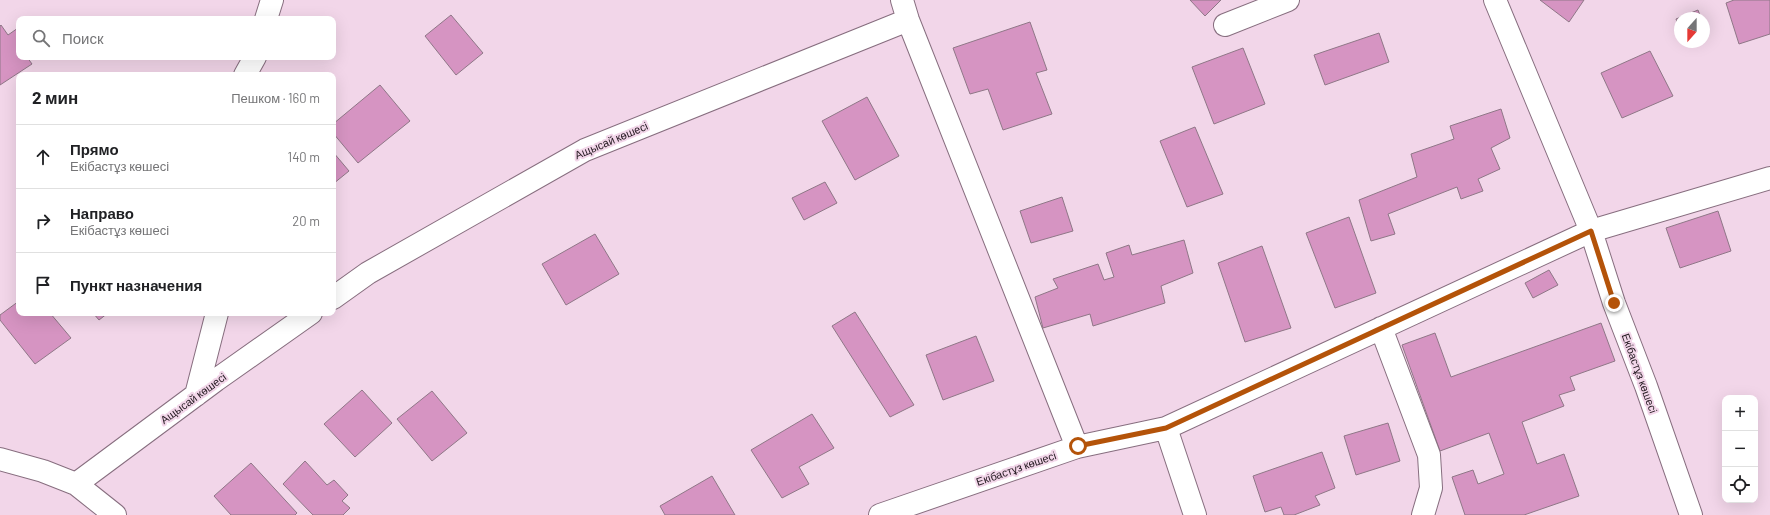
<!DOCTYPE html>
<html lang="ru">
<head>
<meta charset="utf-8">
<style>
	:root { --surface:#fff; --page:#f2f2f2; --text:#202124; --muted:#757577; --line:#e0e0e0 }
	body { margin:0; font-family:Barlow,sans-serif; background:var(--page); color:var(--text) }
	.controls { position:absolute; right:12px; bottom:12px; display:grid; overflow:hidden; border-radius:8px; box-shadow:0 4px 16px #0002 }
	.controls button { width:36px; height:36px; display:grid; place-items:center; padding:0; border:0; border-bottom:1px solid var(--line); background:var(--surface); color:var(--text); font:20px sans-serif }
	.compass { position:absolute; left:1674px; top:12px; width:36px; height:36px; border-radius:50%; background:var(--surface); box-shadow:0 4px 16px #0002; rotate:201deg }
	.stop { position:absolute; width:12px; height:12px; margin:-9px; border:3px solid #b45309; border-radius:50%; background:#fff }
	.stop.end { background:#b45309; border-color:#fff; box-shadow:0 1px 4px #0008 }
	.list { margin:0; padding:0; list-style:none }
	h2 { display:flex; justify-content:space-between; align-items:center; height:52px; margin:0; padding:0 16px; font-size:17px }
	h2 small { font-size:13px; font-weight:400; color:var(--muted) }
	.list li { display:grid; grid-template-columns:26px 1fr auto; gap:12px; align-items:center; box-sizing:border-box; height:64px; padding:0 16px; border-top:1px solid var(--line) }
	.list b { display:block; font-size:15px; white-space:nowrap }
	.list p { margin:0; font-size:13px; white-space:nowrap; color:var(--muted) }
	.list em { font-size:13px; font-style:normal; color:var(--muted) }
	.icon { flex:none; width:22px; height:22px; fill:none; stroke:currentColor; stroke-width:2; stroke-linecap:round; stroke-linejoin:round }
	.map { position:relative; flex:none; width:1770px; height:515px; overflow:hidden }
	.search { position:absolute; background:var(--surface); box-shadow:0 4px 16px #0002; left:16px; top:16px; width:320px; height:44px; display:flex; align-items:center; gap:10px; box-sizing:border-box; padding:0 14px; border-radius:8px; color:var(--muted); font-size:15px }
	.panel { position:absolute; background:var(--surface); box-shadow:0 4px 16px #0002; left:16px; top:72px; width:320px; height:244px; border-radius:8px }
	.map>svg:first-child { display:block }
	.building { fill:#d694c2; stroke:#8f7787 }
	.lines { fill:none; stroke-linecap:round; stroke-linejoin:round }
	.minor-casing { stroke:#876e7f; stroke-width:24 }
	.minor { stroke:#fff; stroke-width:22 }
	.route { stroke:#b45309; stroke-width:5 }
	.labels { text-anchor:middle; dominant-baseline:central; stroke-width:4; stroke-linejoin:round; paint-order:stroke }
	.street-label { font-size:11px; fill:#21171e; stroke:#f2d6e9 }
</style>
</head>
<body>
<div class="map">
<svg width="1770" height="515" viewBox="0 0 1770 515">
	<rect width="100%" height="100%" fill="#f2d6e9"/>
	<!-- building -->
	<path class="building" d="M1190 0H1221L1205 16Z
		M1540 0H1584L1569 22Z
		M1734 0H1770V34L1739 44 1726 3Z
		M1698 10 1701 18H1680V31L1676 19Z
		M451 15 483 53 456 75 425 36Z
		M1030 22 1047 70 1036 73 1052 114 1003 130 988 89 970 94 953 48Z
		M1 25 8 35 18 28 19 29V57H27L32 64 0 85V26Z
		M1379 33 1389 62 1325 85 1314 55Z
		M1243 48 1265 104 1214 124 1192 67Z
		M1650 51 1673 96 1622 118 1601 73Z
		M380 85 410 121 358 163 333 133V124Z
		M867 97 899 156 855 180 822 121Z
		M1501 109 1510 138 1491 148 1500 169 1478 179 1483 191 1461 199 1457 187 1388 214 1395 234 1371 241 1359 200 1417 177 1411 154 1454 139 1450 126Z
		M1195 127 1223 194 1187 207 1160 141Z
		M333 152 349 171 333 184Z
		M825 182 837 203 804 220 792 198Z
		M1062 197 1073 231 1031 243 1020 211Z
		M1718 211 1731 251 1680 268 1666 228Z
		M1349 217 1376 293 1335 308 1306 233Z
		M595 234 619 274 566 305 542 264Z
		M1184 240 1193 273 1161 286 1165 303 1093 326 1090 314 1043 328 1035 297 1058 288 1053 279 1098 264 1104 280 1114 277 1106 253 1129 245 1132 255Z
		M1262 246 1291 328 1245 342 1218 263Z
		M1549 270 1558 285 1533 298 1525 283Z
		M19 301V313H50L71 338 35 364 0 320V315Z
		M855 312 914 405 890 417 832 326Z
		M93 313H108L99 320Z
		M1601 323 1615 361 1570 377 1575 390 1559 395 1564 406 1522 422 1537 464 1564 454 1579 496 1524 515H1465L1452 477 1473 470 1478 484 1504 474 1489 433 1440 451 1402 345 1435 333 1451 377Z
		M976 336 994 381 943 400 926 355Z
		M362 390 392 423 355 457 324 424Z
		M432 391 467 433 432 461 397 419Z
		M812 414 834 448 799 467 809 484 782 498 751 450Z
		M1388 423 1400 461 1356 475 1344 436Z
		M1322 452 1335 488 1315 496 1320 505 1294 515H1284L1281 507 1265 512 1253 476Z
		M305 461 327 485 334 480 348 495 342 501 350 508 343 515H313L283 484Z
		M251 463 297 513 295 515H231L214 496Z
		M712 476 735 515H665L660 506Z"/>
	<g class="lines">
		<!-- minor casing -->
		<g class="minor-casing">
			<path id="minor" d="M902 0 908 20 1077 447
				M1495 0 1591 231 1614 303 1646 386 1691 515
				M266 19 272 0
				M1225 25 1288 0
				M245 75 255 57
				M333 298 368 273 585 150 908 20
				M1381 328 1429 455 1431 488 1423 515
				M196 395 217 313
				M1166 428 1195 515
				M0 459 43 471 76 484 115 515
				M76 484 216 380 311 313
				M880 515 1077 447 1166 428 1591 231 1770 178"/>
		</g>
		<!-- minor -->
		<use href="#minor" class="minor"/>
	</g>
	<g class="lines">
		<!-- route -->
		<path class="route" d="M1078 446 1166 428 1591 231 1614 303"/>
	</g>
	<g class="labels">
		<!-- street labels -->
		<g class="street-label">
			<text transform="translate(611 140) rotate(-23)">Ащысай көшесі</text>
			<text transform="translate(1640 373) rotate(70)">Екібастұз көшесі</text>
			<text transform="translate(193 398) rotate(-36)">Ащысай көшесі</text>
			<text transform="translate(1016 468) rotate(-19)">Екібастұз көшесі</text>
		</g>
	</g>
</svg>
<div class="controls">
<button>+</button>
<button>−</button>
<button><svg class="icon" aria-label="locate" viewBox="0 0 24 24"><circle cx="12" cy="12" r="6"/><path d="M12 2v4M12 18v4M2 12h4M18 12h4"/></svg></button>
</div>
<svg class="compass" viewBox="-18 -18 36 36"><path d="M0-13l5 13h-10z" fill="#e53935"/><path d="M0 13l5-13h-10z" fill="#757577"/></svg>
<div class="stop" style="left:1078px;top:446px"></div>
<div class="stop end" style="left:1614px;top:303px"></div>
<div class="search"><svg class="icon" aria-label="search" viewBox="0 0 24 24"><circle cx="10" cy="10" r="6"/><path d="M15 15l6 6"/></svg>Поиск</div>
<section class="panel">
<h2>2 мин<small>Пешком · 160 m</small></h2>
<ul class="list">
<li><svg class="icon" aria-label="ahead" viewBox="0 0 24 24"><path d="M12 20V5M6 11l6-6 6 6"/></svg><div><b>Прямо</b><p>Екібастұз көшесі</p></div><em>140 m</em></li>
<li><svg class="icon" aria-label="right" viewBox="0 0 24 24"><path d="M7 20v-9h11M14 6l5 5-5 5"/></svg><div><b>Направо</b><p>Екібастұз көшесі</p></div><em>20 m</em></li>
<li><svg class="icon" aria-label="arrive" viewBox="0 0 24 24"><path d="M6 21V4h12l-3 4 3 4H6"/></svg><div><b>Пункт назначения</b></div></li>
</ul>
</section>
</div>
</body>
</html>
